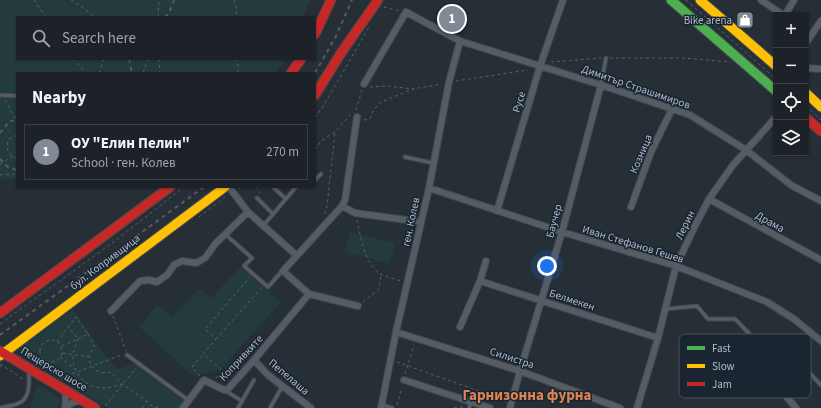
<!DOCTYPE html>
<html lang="en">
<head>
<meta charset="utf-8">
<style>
	:root { --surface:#1c2228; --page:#252a30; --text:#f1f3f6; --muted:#a0a4a8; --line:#3a3f45; --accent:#7f8a95 }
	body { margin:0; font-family:"Source Sans 3",sans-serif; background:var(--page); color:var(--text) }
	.controls { position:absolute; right:12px; top:12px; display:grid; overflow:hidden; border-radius:0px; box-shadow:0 1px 3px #0004 }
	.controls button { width:36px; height:36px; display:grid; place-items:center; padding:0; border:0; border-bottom:1px solid var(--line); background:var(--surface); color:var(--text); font:20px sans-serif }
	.you { position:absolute; left:547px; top:266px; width:14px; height:14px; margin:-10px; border:3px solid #fff; border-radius:50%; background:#1a73e8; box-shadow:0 0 0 6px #1a73e833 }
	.badge { display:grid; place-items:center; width:26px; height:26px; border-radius:50%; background:var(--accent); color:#fff; font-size:13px; font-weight:700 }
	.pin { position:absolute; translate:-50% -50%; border:2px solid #fff; box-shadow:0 1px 4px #0006 }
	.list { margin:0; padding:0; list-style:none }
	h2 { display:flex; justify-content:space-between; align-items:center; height:52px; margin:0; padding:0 16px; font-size:17px }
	h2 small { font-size:13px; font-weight:400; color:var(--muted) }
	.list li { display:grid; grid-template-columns:26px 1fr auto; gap:12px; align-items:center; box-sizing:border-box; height:56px; margin:0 8px 8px; padding:0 8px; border:1px solid var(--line); border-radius:0px }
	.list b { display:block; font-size:15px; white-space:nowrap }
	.list p { margin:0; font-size:13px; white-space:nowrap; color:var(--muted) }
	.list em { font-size:13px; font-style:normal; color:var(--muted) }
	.icon { flex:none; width:22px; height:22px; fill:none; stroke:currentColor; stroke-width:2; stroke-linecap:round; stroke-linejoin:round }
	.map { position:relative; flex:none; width:821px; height:408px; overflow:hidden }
	.search { position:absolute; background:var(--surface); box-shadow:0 1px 3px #0004; left:16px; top:16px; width:300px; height:44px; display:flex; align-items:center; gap:10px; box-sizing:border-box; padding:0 14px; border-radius:0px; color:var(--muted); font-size:15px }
	.panel { position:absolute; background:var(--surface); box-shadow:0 1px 3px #0004; left:16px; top:72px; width:300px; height:116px; border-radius:0px }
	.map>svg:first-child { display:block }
	.green { fill:#233b3c }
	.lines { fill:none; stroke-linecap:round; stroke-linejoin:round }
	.lane-casing { stroke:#43484e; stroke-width:5 }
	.street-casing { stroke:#43484e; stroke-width:8 }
	.fast-casing { stroke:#43484e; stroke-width:11 }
	.slow-casing { stroke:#43484e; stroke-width:11 }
	.jam-casing { stroke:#43484e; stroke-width:11 }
	.path { stroke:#596167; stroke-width:1; stroke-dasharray:3 3; stroke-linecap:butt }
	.lane { stroke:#565c64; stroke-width:3 }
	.street { stroke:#565c64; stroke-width:6 }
	.fast { stroke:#4caf50; stroke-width:9 }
	.slow { stroke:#ffc107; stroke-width:9 }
	.jam { stroke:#c62828; stroke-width:9 }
	.rail { stroke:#555b61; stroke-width:2; stroke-dasharray:4 4; stroke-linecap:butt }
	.labels { text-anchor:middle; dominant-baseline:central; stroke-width:3; stroke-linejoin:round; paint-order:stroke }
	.poi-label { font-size:11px; fill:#afbbc8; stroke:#192531; text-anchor:end }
	.street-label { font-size:11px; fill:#afbbc8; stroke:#192531 }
	.district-label { font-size:15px; font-weight:bold; fill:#de8454; stroke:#192531 }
	.key { fill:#192531; stroke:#46525e; stroke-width:1 }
	.key-label { font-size:11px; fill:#afbbc8 }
</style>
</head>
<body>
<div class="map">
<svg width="821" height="408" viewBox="0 0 821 408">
	<rect width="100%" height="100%" fill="#262e36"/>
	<!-- green -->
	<path class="green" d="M0 0H310L303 17H17V59H285L276 73H17V179L0 180Z
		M350 232 395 243 390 264 345 252Z
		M240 267 281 302 220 370 193 376 139 327 157 305 172 317 199 289 211 298Z
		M73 309 98 346 118 370 133 363 185 401 181 408H108L19 353 21 347Z
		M38 385 58 396 61 399 60 405 57 408H33L30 406Z"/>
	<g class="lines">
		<!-- lane casing -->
		<g class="lane-casing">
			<path id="lane" d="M601 85 606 58
				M0 95 17 96
				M405 157 433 163
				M315 180 321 174
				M273 187 286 199
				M257 198 273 214
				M263 226 296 187
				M225 234 252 258 244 266 268 287 282 271
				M665 309 697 306 708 319H735L776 361 779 362H799L821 385
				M127 355 188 400
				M226 391 242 401
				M382 405 392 408
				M1 408C6 406 12 406 17 404 31 399 29 383 29 371
				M238 408 254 380
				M270 408 282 387
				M469 408 471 402"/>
		</g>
		<!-- street casing -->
		<g class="street-casing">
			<path id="street" d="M761 0 783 15
				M785 15 794 0
				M806 43 821 21
				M806 68 821 69
				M364 84 406 12 460 41 601 85 690 115 746 150 791 185 821 201
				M357 117 345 200 342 206 355 213 421 222
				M229 187 248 212 296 255
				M429 188 562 232 676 266 767 302 794 319 821 341
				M709 199 821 260
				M342 206 283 271 309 294 358 306
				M631 207 651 152 672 109
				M497 211 540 66 563 0
				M480 281 658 338
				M111 311 140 281 149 280 157 282 167 275 174 265 182 261 196 263 205 258 216 243 248 212
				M460 327 480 281 486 261
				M396 332 520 371 620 408
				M254 360 268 375 311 408
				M404 380 490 408
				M776 384 796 408
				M65 408 72 403 82 400
				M65 408C66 402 65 397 66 391
				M183 408 204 380 224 390 228 389 254 360 309 294
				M381 408 396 332 429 188 449 82 460 41
				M510 408 520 371 562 232 601 85
				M637 408 658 338 676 266 696 224 709 199 733 165 776 117"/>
		</g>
		<!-- fast casing -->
		<g class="fast-casing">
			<path id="fast" d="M671 0 776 91"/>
		</g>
		<!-- slow casing -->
		<g class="slow-casing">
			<path id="slow" d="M700 0 776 66
				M806 93 821 107
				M0 356 225 187"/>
		</g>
		<!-- jam casing -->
		<g class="jam-casing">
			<path id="jam" d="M315 34 331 0
				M291 73 301 59
				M315 95 341 53 378 0
				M806 118 821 131
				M0 313 170 187
				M0 351 95 408"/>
		</g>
		<!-- path -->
		<path class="path" d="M34 0 46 17
			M71 0 81 6 94 17
			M234 0 237 9 236 17
			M686 0 776 79
			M384 7 400 11
			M158 17 159 0
			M610 58H683L731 62
			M73 59 86 73
			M159 59 160 73
			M234 59 238 65V73
			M551 62 601 58
			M99 73 104 59
			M143 73 148 59
			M456 81 528 70
			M370 87 387 86 413 89
			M5 100 17 122
			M806 106 821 120
			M356 110 362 90
			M315 118 324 105 369 27
			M364 120 370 119 372 113 379 103 413 89 441 84
			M17 135 9 139C5 148 8 155 17 158
			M315 150 321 141 335 132 351 114
			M0 164 13 156
			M0 175 17 174
			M255 187 260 193
			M238 189 241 187
			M325 214 327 206 335 132
			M199 217 227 196
			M357 220C361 238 364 262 380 274 386 277 395 279 401 281
			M363 302 379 289 381 275
			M113 316 126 351
			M0 324 111 244 184 187
			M88 334 95 347C82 359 94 377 111 372L122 384 147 401 152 406 159 408
			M78 339C76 344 74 349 73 354 71 372 86 389 104 388 110 388 116 386 122 384
			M216 339 262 287
			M40 351a11 11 0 1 1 22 0a11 11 0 1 1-22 0Z
			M57 342 76 317 88 334 78 339 68 327
			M62 346 78 339
			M63 353 89 357
			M60 357 75 369
			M397 362 493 396
			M0 364 23 379
			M0 367 4 364
			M405 374 414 345
			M200 376 192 367 203 354
			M61 378 121 355
			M216 378 223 371 203 354 216 339 205 329 250 277
			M397 405 402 387
			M105 406 136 368
			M142 408 147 401
			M454 408 457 407H465"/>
		<!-- lane -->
		<use href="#lane" class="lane"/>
		<!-- street -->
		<use href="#street" class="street"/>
		<!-- fast -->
		<use href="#fast" class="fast"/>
		<!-- slow -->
		<use href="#slow" class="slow"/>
		<!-- jam -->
		<use href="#jam" class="jam"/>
		<!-- rail -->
		<path class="rail" d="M165 17 169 13 174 0
			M129 59 132 73
			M315 73 336 36 352 0
			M0 133 10 121 17 120
			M0 159 8 167 17 170
			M0 335 204 187"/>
	</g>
	<!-- icons -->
	<defs>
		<g id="shop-square" transform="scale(0.9)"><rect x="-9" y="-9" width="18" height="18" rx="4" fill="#7f8a95" stroke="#192531"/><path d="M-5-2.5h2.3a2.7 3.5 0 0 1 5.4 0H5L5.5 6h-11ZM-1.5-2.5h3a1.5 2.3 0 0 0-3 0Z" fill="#fff"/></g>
	</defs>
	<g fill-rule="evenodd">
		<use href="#shop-square" x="745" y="20"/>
	</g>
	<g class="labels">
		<!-- poi labels -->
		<g class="poi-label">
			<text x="732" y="20">Bike arena</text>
		</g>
		<!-- street labels -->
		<g class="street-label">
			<text transform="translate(636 87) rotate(19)">Димитър Страшимиров</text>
			<text transform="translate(519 102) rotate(-73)">Русе</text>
			<text transform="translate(641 154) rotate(-67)">Козница</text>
			<text transform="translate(554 221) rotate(-75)">Баучер</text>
			<text transform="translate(411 222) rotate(-78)">ген. Колев</text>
			<text transform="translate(770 222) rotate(29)">Драма</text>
			<text transform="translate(685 225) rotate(-64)">Лерин</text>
			<text transform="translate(633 244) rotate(17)">Иван Стефанов Гешев</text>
			<text transform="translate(105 262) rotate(-37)">бул. Копривщица</text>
			<text transform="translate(572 300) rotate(18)">Белмекен</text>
			<text transform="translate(241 358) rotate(-47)">Копривките</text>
			<text transform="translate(512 358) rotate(18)">Силистра</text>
			<text transform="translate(54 369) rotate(31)">Пещерско шосе</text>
			<text transform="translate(289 377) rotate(40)">Пепелаша</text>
		</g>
		<!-- district labels -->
		<g class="district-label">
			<text x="527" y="395">Гарнизонна фурна</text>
		</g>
	</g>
	<!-- legend -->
	<rect x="679" y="334" width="132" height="64" rx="6" class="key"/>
	<rect x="687" y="346" width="18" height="4" fill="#4caf50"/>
	<rect x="687" y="364" width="18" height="4" fill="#ffc107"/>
	<rect x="687" y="382" width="18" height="4" fill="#c62828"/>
	<g class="key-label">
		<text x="712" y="352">Fast</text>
		<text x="712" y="370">Slow</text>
		<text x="712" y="388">Jam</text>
	</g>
</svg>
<div class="controls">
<button>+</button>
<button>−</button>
<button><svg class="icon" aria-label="locate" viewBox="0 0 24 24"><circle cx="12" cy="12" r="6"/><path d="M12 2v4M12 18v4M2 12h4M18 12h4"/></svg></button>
<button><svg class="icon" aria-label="layers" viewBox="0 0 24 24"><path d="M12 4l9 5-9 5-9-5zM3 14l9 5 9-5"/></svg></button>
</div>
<div class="you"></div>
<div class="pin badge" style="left:452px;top:19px">1</div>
<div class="search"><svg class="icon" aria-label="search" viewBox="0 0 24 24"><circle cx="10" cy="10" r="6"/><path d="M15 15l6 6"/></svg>Search here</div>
<section class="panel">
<h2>Nearby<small></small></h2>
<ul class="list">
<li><span class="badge">1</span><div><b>ОУ &quot;Елин Пелин&quot;</b><p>School · ген. Колев</p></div><em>270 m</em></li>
</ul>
</section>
</div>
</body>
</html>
